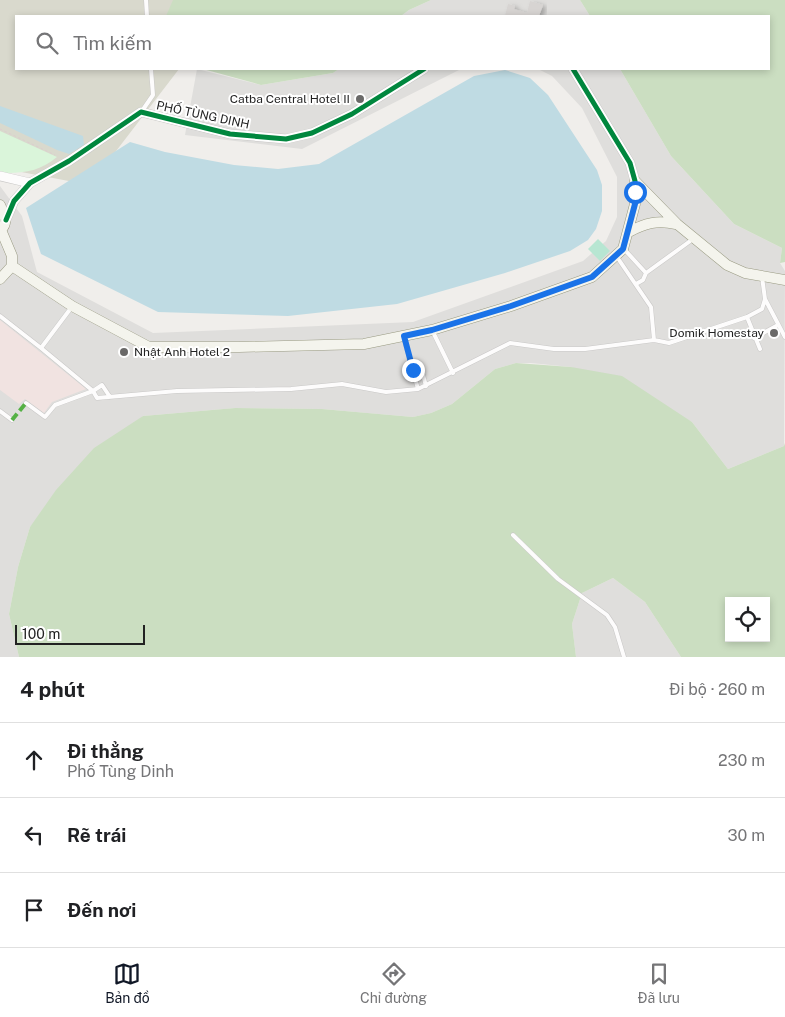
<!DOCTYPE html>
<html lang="vi">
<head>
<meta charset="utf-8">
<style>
	:root { --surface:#fff; --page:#f2f2f2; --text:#202124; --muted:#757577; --line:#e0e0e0; --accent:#111827 }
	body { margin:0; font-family:"Public Sans",sans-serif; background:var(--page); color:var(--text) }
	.controls { position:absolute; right:15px; bottom:15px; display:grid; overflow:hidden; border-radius:0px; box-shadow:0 2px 8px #0003 }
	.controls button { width:45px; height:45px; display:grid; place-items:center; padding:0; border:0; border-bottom:1px solid var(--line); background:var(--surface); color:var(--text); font:25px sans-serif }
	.scale { position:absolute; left:15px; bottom:12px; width:130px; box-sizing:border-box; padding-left:5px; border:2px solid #222; border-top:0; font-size:14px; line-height:18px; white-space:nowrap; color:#222; -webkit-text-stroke:4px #fff; paint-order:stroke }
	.stop { position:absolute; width:15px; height:15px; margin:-11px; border:4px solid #1a73e8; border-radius:50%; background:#fff }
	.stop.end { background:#1a73e8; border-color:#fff; box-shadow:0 1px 5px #0008 }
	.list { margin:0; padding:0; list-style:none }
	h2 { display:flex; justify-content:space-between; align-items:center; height:65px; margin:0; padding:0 20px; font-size:21px }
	h2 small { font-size:16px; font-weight:400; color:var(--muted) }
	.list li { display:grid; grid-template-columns:32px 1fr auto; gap:15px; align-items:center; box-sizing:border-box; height:75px; padding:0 20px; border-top:1px solid var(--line) }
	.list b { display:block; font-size:19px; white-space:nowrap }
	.list p { margin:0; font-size:16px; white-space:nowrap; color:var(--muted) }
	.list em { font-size:16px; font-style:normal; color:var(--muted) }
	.icon { flex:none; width:28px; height:28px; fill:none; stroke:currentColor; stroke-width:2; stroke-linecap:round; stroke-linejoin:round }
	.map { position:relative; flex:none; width:785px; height:657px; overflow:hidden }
	.search { position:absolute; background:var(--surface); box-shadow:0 2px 8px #0003; left:15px; right:15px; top:15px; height:55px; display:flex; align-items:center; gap:12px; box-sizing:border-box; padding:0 18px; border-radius:0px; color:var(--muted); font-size:19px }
	.sheet { height:290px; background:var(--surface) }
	nav { display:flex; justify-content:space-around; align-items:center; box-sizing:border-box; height:70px; border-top:1px solid var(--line); background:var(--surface); font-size:14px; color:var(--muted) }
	nav a { display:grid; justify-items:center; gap:2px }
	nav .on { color:var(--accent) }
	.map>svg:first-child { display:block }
	.residential { fill:#dfdedc }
	.commercial { fill:#f1e3e1 }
	.construction { fill:#d9d9cd }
	.forest { fill:#cbdec1; fill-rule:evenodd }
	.park { fill:#daf5da }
	.pitch { fill:#b7e6d2 }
	.water { fill:#bfdbe3 }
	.building { fill:#d7d4d2; filter:url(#shadow) }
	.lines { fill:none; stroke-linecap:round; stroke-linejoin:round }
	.service-casing { stroke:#c9c8c7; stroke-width:5 }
	.tertiary-casing { stroke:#c9c8c7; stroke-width:10 }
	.secondary-casing { stroke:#999a82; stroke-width:11 }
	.path { stroke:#dccecd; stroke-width:1; stroke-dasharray:2.5 2.5; stroke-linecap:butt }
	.service { stroke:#fdfcfc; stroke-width:4 }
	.tertiary { stroke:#fdfcfc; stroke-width:9 }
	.secondary { stroke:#f4f4ed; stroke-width:10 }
	.quiet { stroke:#55b145; stroke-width:4; stroke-dasharray:8 4; stroke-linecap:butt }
	.cycleway-casing { stroke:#fff; stroke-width:8 }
	.cycleway { stroke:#00873e; stroke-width:5 }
	.route { stroke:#1a73e8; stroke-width:6 }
	.poi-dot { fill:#6a6968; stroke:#fff; stroke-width:2 }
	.labels { text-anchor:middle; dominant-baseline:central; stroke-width:4; stroke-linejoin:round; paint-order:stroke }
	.poi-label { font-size:12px; fill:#222; stroke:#fff; text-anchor:end }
	.street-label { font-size:12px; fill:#222; stroke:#fff }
</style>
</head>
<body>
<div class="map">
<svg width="785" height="657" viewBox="0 0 785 657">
	<defs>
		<filter id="shadow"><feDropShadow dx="3.5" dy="2" stdDeviation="2.5" flood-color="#0004"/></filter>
	</defs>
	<rect width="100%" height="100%" fill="#f0eeeb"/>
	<!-- residential -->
	<path class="residential" d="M431 0H580L590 16H401L409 10Z
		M197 69 261 85 333 73 339 69H461L302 149 185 135Z
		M538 69H620L671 156 734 224 782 248 780 263 785 271 784 446 728 469 692 422 571 367 531 363H516L495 369 452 404 431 413 413 417 322 409 235 408 143 416 30 527 18 567 9 614 19 657H0V186L22 216 37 272 153 333 413 322 583 261 606 241 617 217V177L582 108 552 76Z
		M613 578 645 602 681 657H576L572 624 582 593Z"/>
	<!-- commercial -->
	<path class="commercial" d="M0 321V320L86 389 52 402 44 413 25 399 19 404 0 390Z"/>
	<!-- construction -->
	<path class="construction" d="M0 0H231L219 16H16V69H179L90 185 0 168Z"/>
	<!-- forest -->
	<path class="forest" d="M173 0H431L409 10 401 16H166Z
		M580 0H785V262L780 263 782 248 734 224 671 156 620 69H769V16H590Z
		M203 69H339L333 73 261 85Z
		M516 363 571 367 622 376 692 422 728 469 784 446 785 443V657H681L645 602 613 578 582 593 572 624 576 657H19L9 614 18 567 30 527 56 490 94 448 143 416 235 408 322 409 413 417 431 413 452 404 495 369ZM729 601H766V638H729Z"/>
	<!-- park -->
	<path class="park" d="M0 131 57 157C41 170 27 173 7 173L0 178Z"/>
	<!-- pitch -->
	<path class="pitch" d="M598 239 610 251 600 261 588 249Z"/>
	<!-- water -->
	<path class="water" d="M505 70 530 78 548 95 597 170 602 185V211L596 229 588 240 570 251 505 273 397 304 288 316 158 312 41 254 26 208 130 142 165 152 234 165 278 169 319 164 474 76Z
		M0 106 83 136 84 145 69 154 57 150 0 123Z"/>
	<!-- building -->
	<path class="building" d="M530 1 543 5 539 16H505L508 4 515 6 514 9 527 13Z"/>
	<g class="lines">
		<!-- service casing -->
		<g class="service-casing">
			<path id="service" d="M146 0 147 16
				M142 111 153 95 151 69
				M624 249 646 273 693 239
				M636 284 643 280 646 273
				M765 299 785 337
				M71 308 41 348 93 391 102 385 110 397
				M0 316 41 348
				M747 317 760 349
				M432 330 453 373
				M404 338 418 389 510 343 554 349H585L654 340 651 307 617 257
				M754 338 778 325
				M654 340 669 343 747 317 762 309 765 299 762 277
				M413 370 423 375 426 386
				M26 403 45 417 55 405 93 391 97 398 177 391 291 389 342 384 386 392 418 389
				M0 411 12 420
				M513 535 558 579 607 615 615 627 624 657"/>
		</g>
		<!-- tertiary casing -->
		<g class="tertiary-casing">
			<path id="tertiary" d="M573 69 630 163 635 181
				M0 176 30 183
				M6 220 14 201 30 183 69 161 141 112 230 134 286 139 312 133 352 114 424 69"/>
		</g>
		<!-- secondary casing -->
		<g class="secondary-casing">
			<path id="secondary" d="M635 181 677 224 727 265 745 273 785 280
				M0 205C4 214 9 222 1 230
				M629 232C645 223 657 220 676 224
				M12 266 72 306 149 347H239L364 344 432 330 511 306 592 277 623 249 635 204V181
				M0 279 12 266V256L1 230"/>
		</g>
		<!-- path -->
		<path class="path" d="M0 129 55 155"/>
		<!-- service -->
		<use href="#service" class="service"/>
		<!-- tertiary -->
		<use href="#tertiary" class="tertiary"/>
		<!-- secondary -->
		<use href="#secondary" class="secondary"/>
		<!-- quiet -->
		<path class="quiet" d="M12 420 26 403"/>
		<!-- cycleway casing -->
		<g class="cycleway-casing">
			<path id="cycleway" d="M573 69 630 163 635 181
				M6 220 14 201 30 183 69 161 141 112 230 134 286 139 312 133 352 114 424 69"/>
		</g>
		<!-- cycleway -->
		<use href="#cycleway" class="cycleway"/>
	</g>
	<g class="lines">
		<!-- route -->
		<path class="route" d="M413 370 404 336 432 330 511 306 592 277 623 249 635 204V192"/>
	</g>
	<!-- markers -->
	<g class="poi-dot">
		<circle cx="360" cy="99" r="5"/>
		<circle cx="774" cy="333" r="5"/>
		<circle cx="124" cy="352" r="5"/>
	</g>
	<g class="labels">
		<!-- poi labels -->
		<g class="poi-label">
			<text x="350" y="99">Catba Central Hotel II</text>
			<text x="764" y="333">Domik Homestay</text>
			<text x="134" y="352" text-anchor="start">Nhật Anh Hotel 2</text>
		</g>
		<!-- street labels -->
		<g class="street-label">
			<text transform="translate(203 115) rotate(12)">PHỐ TÙNG DINH</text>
		</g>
	</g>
</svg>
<div class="controls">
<button><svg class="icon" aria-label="locate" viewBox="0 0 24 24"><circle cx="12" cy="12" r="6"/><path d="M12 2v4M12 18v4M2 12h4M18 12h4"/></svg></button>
</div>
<div class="scale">100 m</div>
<div class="stop" style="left:635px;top:192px"></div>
<div class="stop end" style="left:413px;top:370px"></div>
<div class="search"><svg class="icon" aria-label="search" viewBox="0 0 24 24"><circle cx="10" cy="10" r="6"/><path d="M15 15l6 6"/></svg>Tìm kiếm</div>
</div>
<section class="sheet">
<h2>4 phút<small>Đi bộ · 260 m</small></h2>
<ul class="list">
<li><svg class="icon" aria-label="ahead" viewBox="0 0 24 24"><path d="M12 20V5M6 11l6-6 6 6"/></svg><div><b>Đi thẳng</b><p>Phố Tùng Dinh</p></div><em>230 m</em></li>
<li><svg class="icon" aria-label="left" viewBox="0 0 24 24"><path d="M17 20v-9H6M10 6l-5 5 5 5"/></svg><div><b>Rẽ trái</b></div><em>30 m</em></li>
<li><svg class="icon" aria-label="arrive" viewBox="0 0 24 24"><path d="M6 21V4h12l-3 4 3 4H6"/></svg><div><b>Đến nơi</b></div></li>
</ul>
</section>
<nav>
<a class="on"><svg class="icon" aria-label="map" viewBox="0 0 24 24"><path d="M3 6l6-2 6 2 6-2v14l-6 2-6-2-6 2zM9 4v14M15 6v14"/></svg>Bản đồ</a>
<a><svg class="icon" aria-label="directions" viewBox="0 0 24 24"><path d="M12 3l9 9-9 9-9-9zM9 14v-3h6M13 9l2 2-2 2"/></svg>Chỉ đường</a>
<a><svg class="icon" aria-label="saved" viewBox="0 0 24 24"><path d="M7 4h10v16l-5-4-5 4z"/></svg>Đã lưu</a>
</nav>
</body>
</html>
